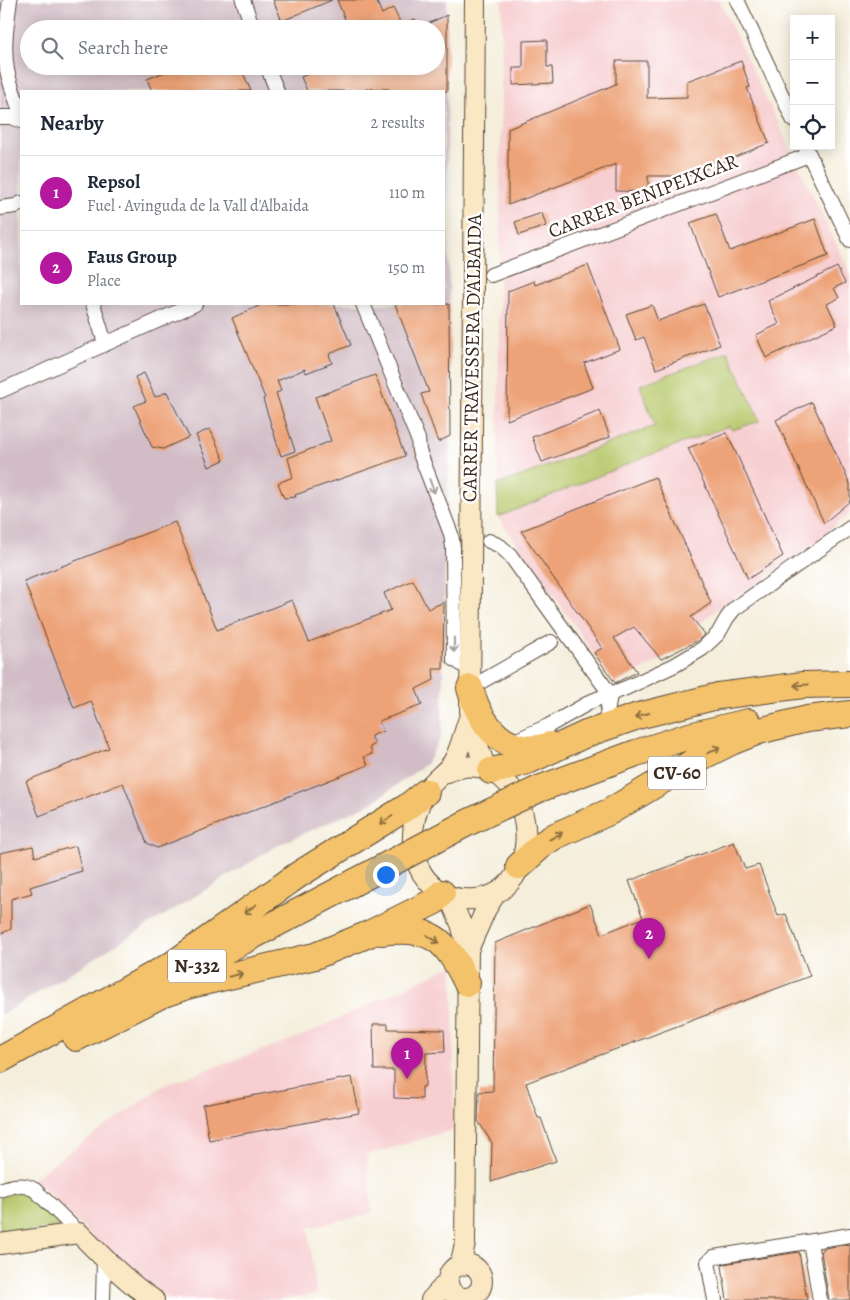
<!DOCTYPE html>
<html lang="en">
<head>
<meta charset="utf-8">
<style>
	:root { --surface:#fff; --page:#f2f2f3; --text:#1f2937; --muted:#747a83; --line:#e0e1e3; --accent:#b5179e }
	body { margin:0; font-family:Alegreya,serif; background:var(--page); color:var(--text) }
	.controls { position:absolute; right:15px; top:15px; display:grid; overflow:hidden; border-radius:0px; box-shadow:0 2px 12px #0003 }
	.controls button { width:45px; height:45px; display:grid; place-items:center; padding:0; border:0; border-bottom:1px solid var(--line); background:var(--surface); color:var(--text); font:25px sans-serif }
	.you { position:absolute; left:385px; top:874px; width:18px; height:18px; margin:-12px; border:4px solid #fff; border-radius:50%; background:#1a73e8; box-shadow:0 0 0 8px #1a73e833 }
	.badge { display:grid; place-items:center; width:32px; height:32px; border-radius:50%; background:var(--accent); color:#fff; font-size:16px; font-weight:700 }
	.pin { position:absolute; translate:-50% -41px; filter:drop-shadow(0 1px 2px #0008) }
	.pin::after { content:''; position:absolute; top:26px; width:18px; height:15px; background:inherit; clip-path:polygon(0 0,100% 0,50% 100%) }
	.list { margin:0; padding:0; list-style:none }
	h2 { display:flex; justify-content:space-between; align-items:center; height:65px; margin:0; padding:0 20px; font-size:21px }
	h2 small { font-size:16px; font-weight:400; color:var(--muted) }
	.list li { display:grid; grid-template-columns:32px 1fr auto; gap:15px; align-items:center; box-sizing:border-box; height:75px; padding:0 20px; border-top:1px solid var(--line) }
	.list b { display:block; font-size:19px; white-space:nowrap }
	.list p { margin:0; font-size:16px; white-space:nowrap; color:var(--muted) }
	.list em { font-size:16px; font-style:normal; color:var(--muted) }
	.icon { flex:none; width:28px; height:28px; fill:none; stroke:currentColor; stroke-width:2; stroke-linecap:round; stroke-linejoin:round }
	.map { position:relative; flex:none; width:850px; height:1300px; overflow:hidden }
	.search { position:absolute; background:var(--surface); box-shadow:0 2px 12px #0003; left:20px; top:20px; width:425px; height:55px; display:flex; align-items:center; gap:12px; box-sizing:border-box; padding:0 18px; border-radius:28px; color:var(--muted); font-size:19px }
	.panel { position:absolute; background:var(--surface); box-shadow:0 2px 12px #0003; left:20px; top:90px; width:425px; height:215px; border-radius:0px }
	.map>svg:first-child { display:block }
	.built { fill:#f7cfd1 }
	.industrial { fill:#d2bdc6; fill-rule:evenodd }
	.green { fill:#b7c86b; stroke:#797944 }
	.building { fill:#eda277 }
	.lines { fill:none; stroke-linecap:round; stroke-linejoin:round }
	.street-casing { stroke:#57473a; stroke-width:16 }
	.secondary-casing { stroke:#57473a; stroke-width:22 }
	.highway-casing { stroke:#57473a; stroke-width:28 }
	.street { stroke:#fff; stroke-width:14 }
	.secondary { stroke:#fae7c3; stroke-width:20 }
	.highway { stroke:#f3c26a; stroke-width:26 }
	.highway-bridge-casing { stroke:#57473a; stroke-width:28; stroke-linecap:butt }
	.highway-bridge { stroke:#f3c26a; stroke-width:26 }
	.oneway { stroke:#a79f9a }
	.oneway2 { stroke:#8e6e40 }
	.labels { text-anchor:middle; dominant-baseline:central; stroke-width:5; stroke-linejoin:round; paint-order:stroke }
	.shield { fill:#fff; stroke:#766a62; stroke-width:1 }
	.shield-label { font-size:19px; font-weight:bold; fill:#3b2a1e }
	.street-label { font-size:20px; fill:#3b2a1e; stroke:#fff }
</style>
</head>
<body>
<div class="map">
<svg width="850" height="1300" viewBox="0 0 850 1300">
	<rect width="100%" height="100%" fill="#fff"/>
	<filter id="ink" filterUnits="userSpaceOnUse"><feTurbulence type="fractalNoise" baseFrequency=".02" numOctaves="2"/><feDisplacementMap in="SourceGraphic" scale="10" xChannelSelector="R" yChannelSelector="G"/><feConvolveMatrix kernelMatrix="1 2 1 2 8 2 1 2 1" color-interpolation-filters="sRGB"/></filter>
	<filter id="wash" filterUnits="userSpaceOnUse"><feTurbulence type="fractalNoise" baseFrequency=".0096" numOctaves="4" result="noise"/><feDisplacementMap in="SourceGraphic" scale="20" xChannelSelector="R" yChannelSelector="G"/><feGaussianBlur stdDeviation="1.12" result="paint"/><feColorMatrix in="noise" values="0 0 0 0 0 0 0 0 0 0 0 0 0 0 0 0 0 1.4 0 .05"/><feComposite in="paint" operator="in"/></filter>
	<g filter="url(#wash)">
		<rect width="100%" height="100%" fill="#f4eedb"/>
		<!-- built -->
		<path class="built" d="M502 0H719L850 273V513L791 561 720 607 698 625 706 636 615 684 498 517V439Z
			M453 965 454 1130 367 1155 372 1213 308 1228 317 1294 278 1300H171L134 1275 93 1238 33 1178 164 1085 302 1036Z"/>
		<!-- industrial -->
		<path class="industrial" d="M0 0H447V181L451 383 450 436 445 561 442 736 426 764 372 803 280 844 0 1016ZM29 29H436V66H29ZM21 91H444V304H21Z"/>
		<!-- green -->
		<path class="green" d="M728 352 760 421 732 430 729 426 650 455 498 517 497 485 655 426 640 385Z
			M17 1192 31 1195 65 1226 0 1236V1197Z"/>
		<g id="blocks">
			<!-- building -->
			<path class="building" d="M273 0H332L282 21Z
				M337 0H376L382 14 393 8 401 24 415 19 420 27 447 15V91H389V89H366L367 91H307L301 77 327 66H436V29H349Z
				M547 40V67H552L553 83 513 85V68H523V41Z
				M616 61H647V98L687 97V81L741 61 750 87 747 88 769 143 681 179 682 176H648V192L616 191V164L508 205V129L616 84Z
				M180 66H240L251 91H152L147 79Z
				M542 213 546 226 519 235 515 222Z
				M716 214 730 251 815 219 828 256 718 297 690 223Z
				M588 265 620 349 584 363 593 388 507 420 508 291 534 281 535 285Z
				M837 267 845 283 834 288 839 298 827 304 837 325 766 358 756 335 779 324 768 301Z
				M263 304H334L351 345 329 354 332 363 306 373 305 369 277 381 281 391 276 393 295 451 281 456 263 399 265 398 232 318Z
				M395 304H449L450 436 438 442 421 394 429 392Z
				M704 304 720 345 656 369 644 337 636 340 626 314 652 305 658 321Z
				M144 373 155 397 167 392 189 437 163 449 152 447 134 406 146 401 135 377Z
				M375 375 405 456 295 495 296 497 284 498 278 483 293 477 288 458 331 441 315 397Z
				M812 402 850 484V501L824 523 776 420Z
				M600 411 610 437 542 462 532 437Z
				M210 429 224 460 209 467 196 435Z
				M727 433 783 556 748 579 688 448Z
				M655 477 711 603 691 617 705 634 699 640 661 659 634 627 614 638 637 672 615 683 594 653 602 648 521 531Z
				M175 522 217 630 292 600 309 642 391 610 384 593 413 580 428 609 444 602 443 669H433L434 680 416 689 422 705 379 721 383 731 371 736 375 744 370 747 372 754 364 757 368 765 157 848 147 843 123 783 39 816 26 781 109 748 91 701 74 708 24 581Z
				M734 842 745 869 759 865 778 916 786 914 810 976 526 1083 538 1118H541L556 1161 491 1182 492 1143 478 1121 479 1092 493 1091 495 943 590 904 602 934 643 918 629 881Z
				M33 846 35 857 76 846 82 871 30 887 32 893 11 899V929L0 934V853Z
				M373 1024H388V1029L444 1030 445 1052 426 1053 425 1086 422 1087V1099L394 1098V1070H374Z
				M352 1077 359 1113 209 1140 203 1105Z
				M850 1244V1300H829L821 1252 824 1248Z
				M799 1252 807 1300H727L722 1266 723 1264Z"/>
		</g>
	</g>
	<g filter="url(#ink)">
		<use href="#blocks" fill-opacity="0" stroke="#57473a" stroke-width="1"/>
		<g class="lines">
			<!-- street casing -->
			<g class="street-casing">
				<path id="street" d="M10 0C7 22 3 47 7 70 10 85 16 99 21 114
					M243 0 253 29
					M737 0 794 121
					M267 66 277 91
					M0 117H11L21 121
					M805 146 850 240
					M0 208 16 206 21 203
					M491 275 809 155
					M93 304 105 343
					M363 304 418 439 419 451 451 534 453 547 454 659 470 670
					M0 391 195 304
					M489 541 500 546 510 555 610 694
					M470 688 551 642
					M605 728 610 694
					M517 740 548 726 592 701 626 688 675 665 702 649 718 634 727 618 734 609 850 528
					M0 1190C13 1185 23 1183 35 1190L79 1233
					M810 1242 820 1300
					M103 1300 104 1260
					M715 1300 708 1262 714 1257 850 1235"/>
			</g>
			<!-- secondary casing -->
			<g class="secondary-casing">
				<path id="secondary" d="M475 0 470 716 478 746 486 769
					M445 773C530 733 559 890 476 899 465 900 453 899 443 893 406 873 406 822 427 790 434 779 446 773 453 762 461 749 464 730 470 716
					M449 896 461 924 468 950 465 1243 460 1266
					M468 950 486 909 496 893
					M0 1244 79 1233C103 1257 125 1281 154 1300
					M448 1281a17 17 0 1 1 34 0a17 17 0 1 1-34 0Z
					M431 1300 448 1281"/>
			</g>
			<!-- highway casing -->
			<g class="highway-casing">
				<path id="highway" d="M470 688C480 725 507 760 550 745
					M491 771 505 768 530 760 586 734 638 716 718 696 803 685 850 684
					M539 789 636 753 689 736 748 722
					M519 866 544 843 555 836 609 812 705 755 731 742 759 731 807 719 850 714
					M380 932C432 926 445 938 467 983
					M188 970 393 862
					M76 1038 161 995 190 985 315 956 369 934 435 901 442 893
					M0 1060 173 964 298 875 407 807 426 792"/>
			</g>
			<!-- street -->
			<use href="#street" class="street"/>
			<!-- secondary -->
			<use href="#secondary" class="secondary"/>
			<!-- highway -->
			<use href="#highway" class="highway"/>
			<!-- highway-bridge casing -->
			<g class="highway-bridge-casing">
				<path id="highway-bridge" d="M393 862 467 823 539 789"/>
			</g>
			<!-- highway-bridge -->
			<use href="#highway-bridge" class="highway-bridge"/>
		</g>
		<!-- one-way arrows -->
		<defs><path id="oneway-shaft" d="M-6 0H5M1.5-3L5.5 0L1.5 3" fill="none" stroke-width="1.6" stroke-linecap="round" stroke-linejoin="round" transform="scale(1.25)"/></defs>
		<g class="oneway">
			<use href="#oneway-shaft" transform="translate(432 486) rotate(69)"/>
			<use href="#oneway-shaft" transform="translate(454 645) rotate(90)"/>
		</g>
		<g class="oneway2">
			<use href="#oneway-shaft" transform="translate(801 685) rotate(176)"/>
			<use href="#oneway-shaft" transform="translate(642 715) rotate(165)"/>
			<use href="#oneway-shaft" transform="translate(714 750) rotate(-27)"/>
			<use href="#oneway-shaft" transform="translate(386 820) rotate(148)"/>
			<use href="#oneway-shaft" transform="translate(556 836) rotate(-28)"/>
			<use href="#oneway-shaft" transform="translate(250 909) rotate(144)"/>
			<use href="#oneway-shaft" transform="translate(433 939) rotate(31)"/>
			<use href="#oneway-shaft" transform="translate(236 975) rotate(-13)"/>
		</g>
	</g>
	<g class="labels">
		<!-- shield labels -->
		<g class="shield">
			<rect x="648" y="756.5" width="58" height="33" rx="4"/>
			<rect x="168" y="949.5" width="58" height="33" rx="4"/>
		</g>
		<g class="shield-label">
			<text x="677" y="773">CV-60</text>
			<text x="197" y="966">N-332</text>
		</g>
		<!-- street labels -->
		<g class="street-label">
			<text transform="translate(643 196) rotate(-21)">CARRER BENIPEIXCAR</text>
			<text transform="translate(472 358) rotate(-89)">CARRER TRAVESSERA D'ALBAIDA</text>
		</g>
	</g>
</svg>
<div class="controls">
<button>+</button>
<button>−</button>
<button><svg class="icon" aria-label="locate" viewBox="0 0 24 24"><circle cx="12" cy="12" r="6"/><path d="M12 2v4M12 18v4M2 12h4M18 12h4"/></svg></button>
</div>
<div class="you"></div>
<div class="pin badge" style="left:407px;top:1079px">1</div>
<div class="pin badge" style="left:649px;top:959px">2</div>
<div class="search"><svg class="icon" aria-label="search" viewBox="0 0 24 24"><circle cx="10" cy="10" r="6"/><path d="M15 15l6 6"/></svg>Search here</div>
<section class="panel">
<h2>Nearby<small>2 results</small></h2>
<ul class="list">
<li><span class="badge">1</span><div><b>Repsol</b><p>Fuel · Avinguda de la Vall d'Albaida</p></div><em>110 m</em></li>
<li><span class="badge">2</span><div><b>Faus Group</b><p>Place</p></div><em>150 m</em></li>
</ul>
</section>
</div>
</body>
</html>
